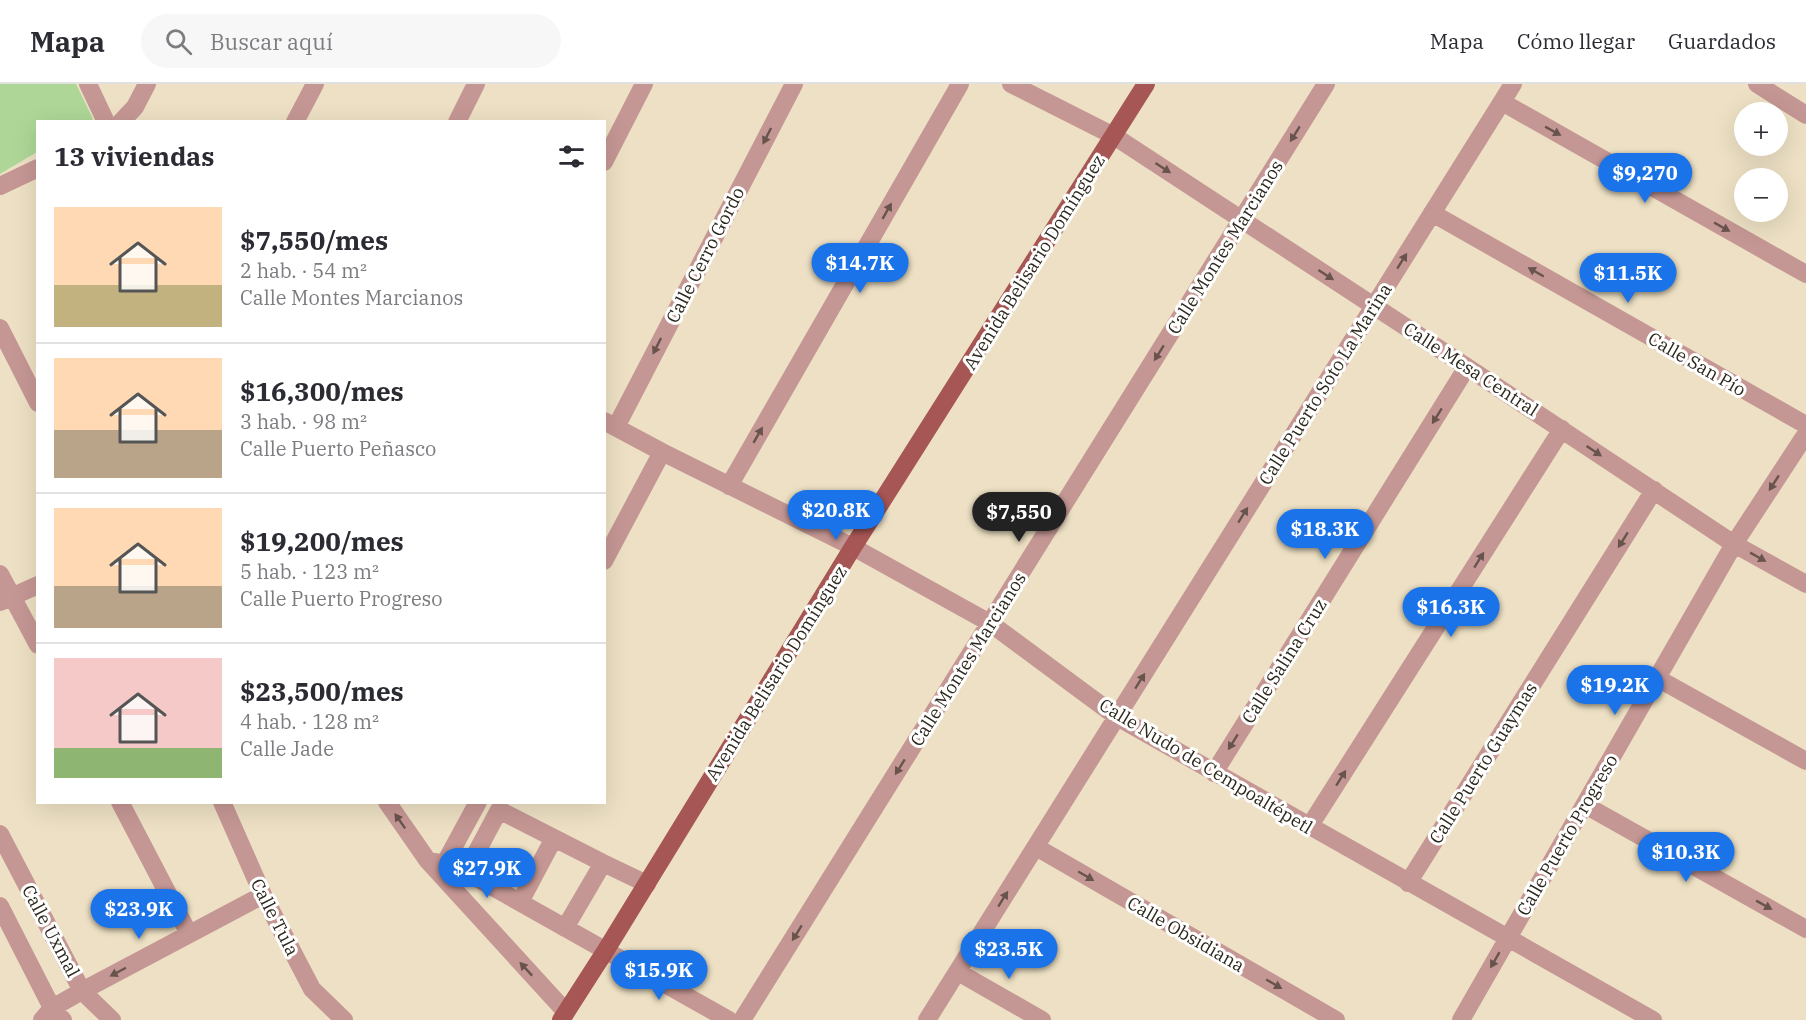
<!DOCTYPE html>
<html lang="es">
<meta charset="utf-8">
<style>
:root{--surface:#fff;--page:#f7f7f7;--text:#2b2b33;--muted:#7c7c81;--line:#e1e1e2;--accent:#1a73e8}
body{margin:0;font-family:"IBM Plex Serif",serif;background:var(--page);color:var(--text);height:100vh;display:flex;flex-direction:column;font-size:22px;white-space:nowrap}
*{box-sizing:border-box;margin:0}
p{font-size:20px;color:var(--muted)}
.icon{flex:none;width:33px;height:33px;fill:none;stroke:currentColor;stroke-width:2;stroke-linecap:round;stroke-linejoin:round}
.map{position:relative;flex:1;overflow:hidden}
.details{position:absolute;left:36px;top:36px;width:570px;height:684px;display:flex;flex-direction:column;background:var(--surface);border-radius:0px;box-shadow:0 6px 24px #0002}
.details>*{flex:none}
.buttons{position:absolute;left:1734px;top:18px;display:grid;gap:12px}
.buttons a{display:grid;place-items:center;width:54px;height:54px;border-radius:50%;background:var(--surface);box-shadow:0 6px 24px #0002;font-size:30px}
.price{position:absolute;translate:-50% -51px;padding:0 14px;border-radius:21px;background:var(--accent);color:#fff;font-size:20px;line-height:39px;filter:drop-shadow(0 2px 3px #0008)}
.price::after{content:'';position:absolute;left:50%;top:36px;width:18px;height:14px;margin-left:-9px;background:inherit;clip-path:polygon(0 0,100% 0,50% 100%)}
.price.on{background:#222;color:#fff}
ul{padding:0;list-style:none}
li{display:flex;align-items:center;gap:18px;height:150px;padding:0 18px}
li+li{border-top:2px solid var(--line)}
li span{display:grid;place-items:center;flex:none;width:168px;height:120px;border-radius:0px;color:#555}
li>.icon{margin-inline-start:auto}
span .icon{width:72px;height:72px;fill:#fffc;stroke-width:1}
li b{font-size:26px}
h2{display:flex;justify-content:space-between;align-items:center;height:72px;padding:0 18px;font-size:26px}
header{display:flex;align-items:center;gap:36px;box-sizing:border-box;height:84px;padding:0 30px;background:var(--surface);border-bottom:2px solid var(--line)}
header strong{font-size:28px}
nav{display:flex;gap:33px;margin-inline-start:auto;font-size:21px}
.search{width:420px;height:54px;background:var(--page);display:flex;align-items:center;gap:15px;box-sizing:border-box;padding:0 21px;border-radius:33px;color:var(--muted);font-size:22px}
.map>svg:first-child{display:block}
</style>
<header>
<strong>Mapa</strong>
<div class="search"><svg class="icon" aria-label="search" viewBox="0 0 24 24"><circle cx="10" cy="10" r="6"/><path d="M15 15l6 6"/></svg>Buscar aquí</div>
<nav><a>Mapa</a><a>Cómo llegar</a><a>Guardados</a></nav>
</header>
<div class="map">
<svg width="1806" height="936" viewBox="0 0 1806 936">
<rect width="100%" height="100%" fill="#ede0c4"/>
<path fill="#aed797" d="M0,0H76L93,35L89,38H38L37,68L0,90Z"/>
<g fill="none" stroke-linecap="round" stroke-linejoin="round">
<path stroke="#c59794" stroke-width="18" d="M88,0L106,38
M1011,0L1114,52L1467,283L1734,460L1806,500
M1757,0L1806,31
M1502,18L1806,190
M121,38L135,23L147,0
M295,38L315,0
M457,38L476,0
M604,78L644,0
M0,102L38,84
M1432,129L1806,341
M0,244L38,319
M604,337L662,368L853,463L990,539L1117,633L1653,936
M616,343L794,0
M729,402L960,0
M604,477L662,368
M0,490L38,561
M0,518L38,501
M1657,594L1806,677
M1214,689L1467,283
M120,718L189,850
M222,718L263,811L312,905L344,936
M387,718L428,777L566,928
M1585,721L1806,845
M1309,743L1562,345
M0,750L82,907L112,936
M1036,763L1336,936
M428,777L446,780L466,788L729,936
M603,779L647,800
M440,788L478,718
M466,788L499,726L603,779L565,844
M1408,799L1654,406
M520,818L554,754
M0,822L52,924L63,936
M958,888L1042,936
M42,936L52,924L82,907L263,811
M742,936L1326,0
M927,936L1513,0
M1461,936L1734,460L1806,350"/>
<path stroke="#a65654" stroke-width="18" d="M561,936L606,866L853,463L1146,0"/>
</g>
<defs><path id="oneway-solid" d="M-6-.8H1V-3.2L6.5 0L1 3.2V.8H-6Z" transform="scale(1.5)"/></defs>
<g fill="#69544d">
<use href="#oneway-solid" transform="translate(1553 47) rotate(29)"/>
<use href="#oneway-solid" transform="translate(1295 50) rotate(122)"/>
<use href="#oneway-solid" transform="translate(767 52) rotate(117)"/>
<use href="#oneway-solid" transform="translate(1163 84) rotate(33)"/>
<use href="#oneway-solid" transform="translate(887 127) rotate(-60)"/>
<use href="#oneway-solid" transform="translate(1722 143) rotate(29)"/>
<use href="#oneway-solid" transform="translate(1402 177) rotate(-58)"/>
<use href="#oneway-solid" transform="translate(1536 188) rotate(-150)"/>
<use href="#oneway-solid" transform="translate(1326 191) rotate(33)"/>
<use href="#oneway-solid" transform="translate(657 262) rotate(117)"/>
<use href="#oneway-solid" transform="translate(1159 269) rotate(122)"/>
<use href="#oneway-solid" transform="translate(1437 332) rotate(122)"/>
<use href="#oneway-solid" transform="translate(758 351) rotate(-60)"/>
<use href="#oneway-solid" transform="translate(1594 367) rotate(34)"/>
<use href="#oneway-solid" transform="translate(1774 399) rotate(123)"/>
<use href="#oneway-solid" transform="translate(1243 431) rotate(-58)"/>
<use href="#oneway-solid" transform="translate(1623 456) rotate(122)"/>
<use href="#oneway-solid" transform="translate(1758 473) rotate(29)"/>
<use href="#oneway-solid" transform="translate(1479 476) rotate(-58)"/>
<use href="#oneway-solid" transform="translate(1140 597) rotate(-58)"/>
<use href="#oneway-solid" transform="translate(1233 658) rotate(122)"/>
<use href="#oneway-solid" transform="translate(900 683) rotate(122)"/>
<use href="#oneway-solid" transform="translate(1341 694) rotate(-58)"/>
<use href="#oneway-solid" transform="translate(400 737) rotate(-125)"/>
<use href="#oneway-solid" transform="translate(1086 792) rotate(30)"/>
<use href="#oneway-solid" transform="translate(1003 815) rotate(-58)"/>
<use href="#oneway-solid" transform="translate(1764 821) rotate(29)"/>
<use href="#oneway-solid" transform="translate(797 849) rotate(122)"/>
<use href="#oneway-solid" transform="translate(1495 876) rotate(120)"/>
<use href="#oneway-solid" transform="translate(526 885) rotate(-133)"/>
<use href="#oneway-solid" transform="translate(118 888) rotate(152)"/>
<use href="#oneway-solid" transform="translate(1274 900) rotate(30)"/>
</g>
<g text-anchor="middle" dominant-baseline="central" stroke-width="6" stroke-linejoin="round" paint-order="stroke">
<g font-size="18" fill="#2c281d" stroke="#fff">
<text transform="translate(1225 163) rotate(-58)">Calle Montes Marcianos</text>
<text transform="translate(705 171) rotate(-63)">Calle Cerro Gordo</text>
<text transform="translate(1034 178) rotate(-58)">Avenida Belisario Domínguez</text>
<text transform="translate(1697 280) rotate(30)">Calle San Pío</text>
<text transform="translate(1471 285) rotate(33)">Calle Mesa Central</text>
<text transform="translate(1325 300) rotate(-58)">Calle Puerto Soto La Marina</text>
<text transform="translate(968 575) rotate(-58)">Calle Montes Marcianos</text>
<text transform="translate(1284 577) rotate(-58)">Calle Salina Cruz</text>
<text transform="translate(776 589) rotate(-58)">Avenida Belisario Domínguez</text>
<text transform="translate(1483 679) rotate(-58)">Calle Puerto Guaymas</text>
<text transform="translate(1206 682) rotate(31)">Calle Nudo de Cempoaltépetl</text>
<text transform="translate(1567 751) rotate(-60)">Calle Puerto Progreso</text>
<text transform="translate(275 833) rotate(63)">Calle Tula</text>
<text transform="translate(51 847) rotate(62)">Calle Uxmal</text>
<text transform="translate(1186 850) rotate(30)">Calle Obsidiana</text>
</g>
</g>
</svg>
<div class="buttons">
<a>+</a>
<a>−</a>
</div>
<b class="price" style="left:1645px;top:120px">$9,270</b>
<b class="price" style="left:860px;top:210px">$14.7K</b>
<b class="price" style="left:1628px;top:220px">$11.5K</b>
<b class="price" style="left:836px;top:457px">$20.8K</b>
<b class="price on" style="left:1019px;top:459px">$7,550</b>
<b class="price" style="left:1325px;top:476px">$18.3K</b>
<b class="price" style="left:1451px;top:554px">$16.3K</b>
<b class="price" style="left:1615px;top:632px">$19.2K</b>
<b class="price" style="left:1686px;top:799px">$10.3K</b>
<b class="price" style="left:487px;top:815px">$27.9K</b>
<b class="price" style="left:139px;top:856px">$23.9K</b>
<b class="price" style="left:1009px;top:896px">$23.5K</b>
<b class="price" style="left:659px;top:917px">$15.9K</b>
<section class="details">
<h2>13 viviendas<svg class="icon" aria-label="filters" viewBox="0 0 24 24"><path d="M4 7h16M4 17h16"/><circle cx="9" cy="7" r="2"/><circle cx="15" cy="17" r="2"/></svg></h2>
<ul>
<li><span style="background:linear-gradient(#ffd9b3 65%,#c2b280 0)"><svg class="icon" aria-label="home" viewBox="0 0 24 24"><path d="M3 11l9-7 9 7M6 9v11h12V9"/></svg></span><div><b>$7,550/mes</b><p>2 hab. · 54 m²</p><p>Calle Montes Marcianos</p></div></li>
<li><span style="background:linear-gradient(#ffd9b3 60%,#b9a48a 0)"><svg class="icon" aria-label="home" viewBox="0 0 24 24"><path d="M3 11l9-7 9 7M6 9v11h12V9"/></svg></span><div><b>$16,300/mes</b><p>3 hab. · 98 m²</p><p>Calle Puerto Peñasco</p></div></li>
<li><span style="background:linear-gradient(#ffd9b3 65%,#b9a48a 0)"><svg class="icon" aria-label="home" viewBox="0 0 24 24"><path d="M3 11l9-7 9 7M6 9v11h12V9"/></svg></span><div><b>$19,200/mes</b><p>5 hab. · 123 m²</p><p>Calle Puerto Progreso</p></div></li>
<li><span style="background:linear-gradient(#f6c9c9 75%,#8fb573 0)"><svg class="icon" aria-label="home" viewBox="0 0 24 24"><path d="M3 11l9-7 9 7M6 9v11h12V9"/></svg></span><div><b>$23,500/mes</b><p>4 hab. · 128 m²</p><p>Calle Jade</p></div></li>
</ul>
</section>
</div>
